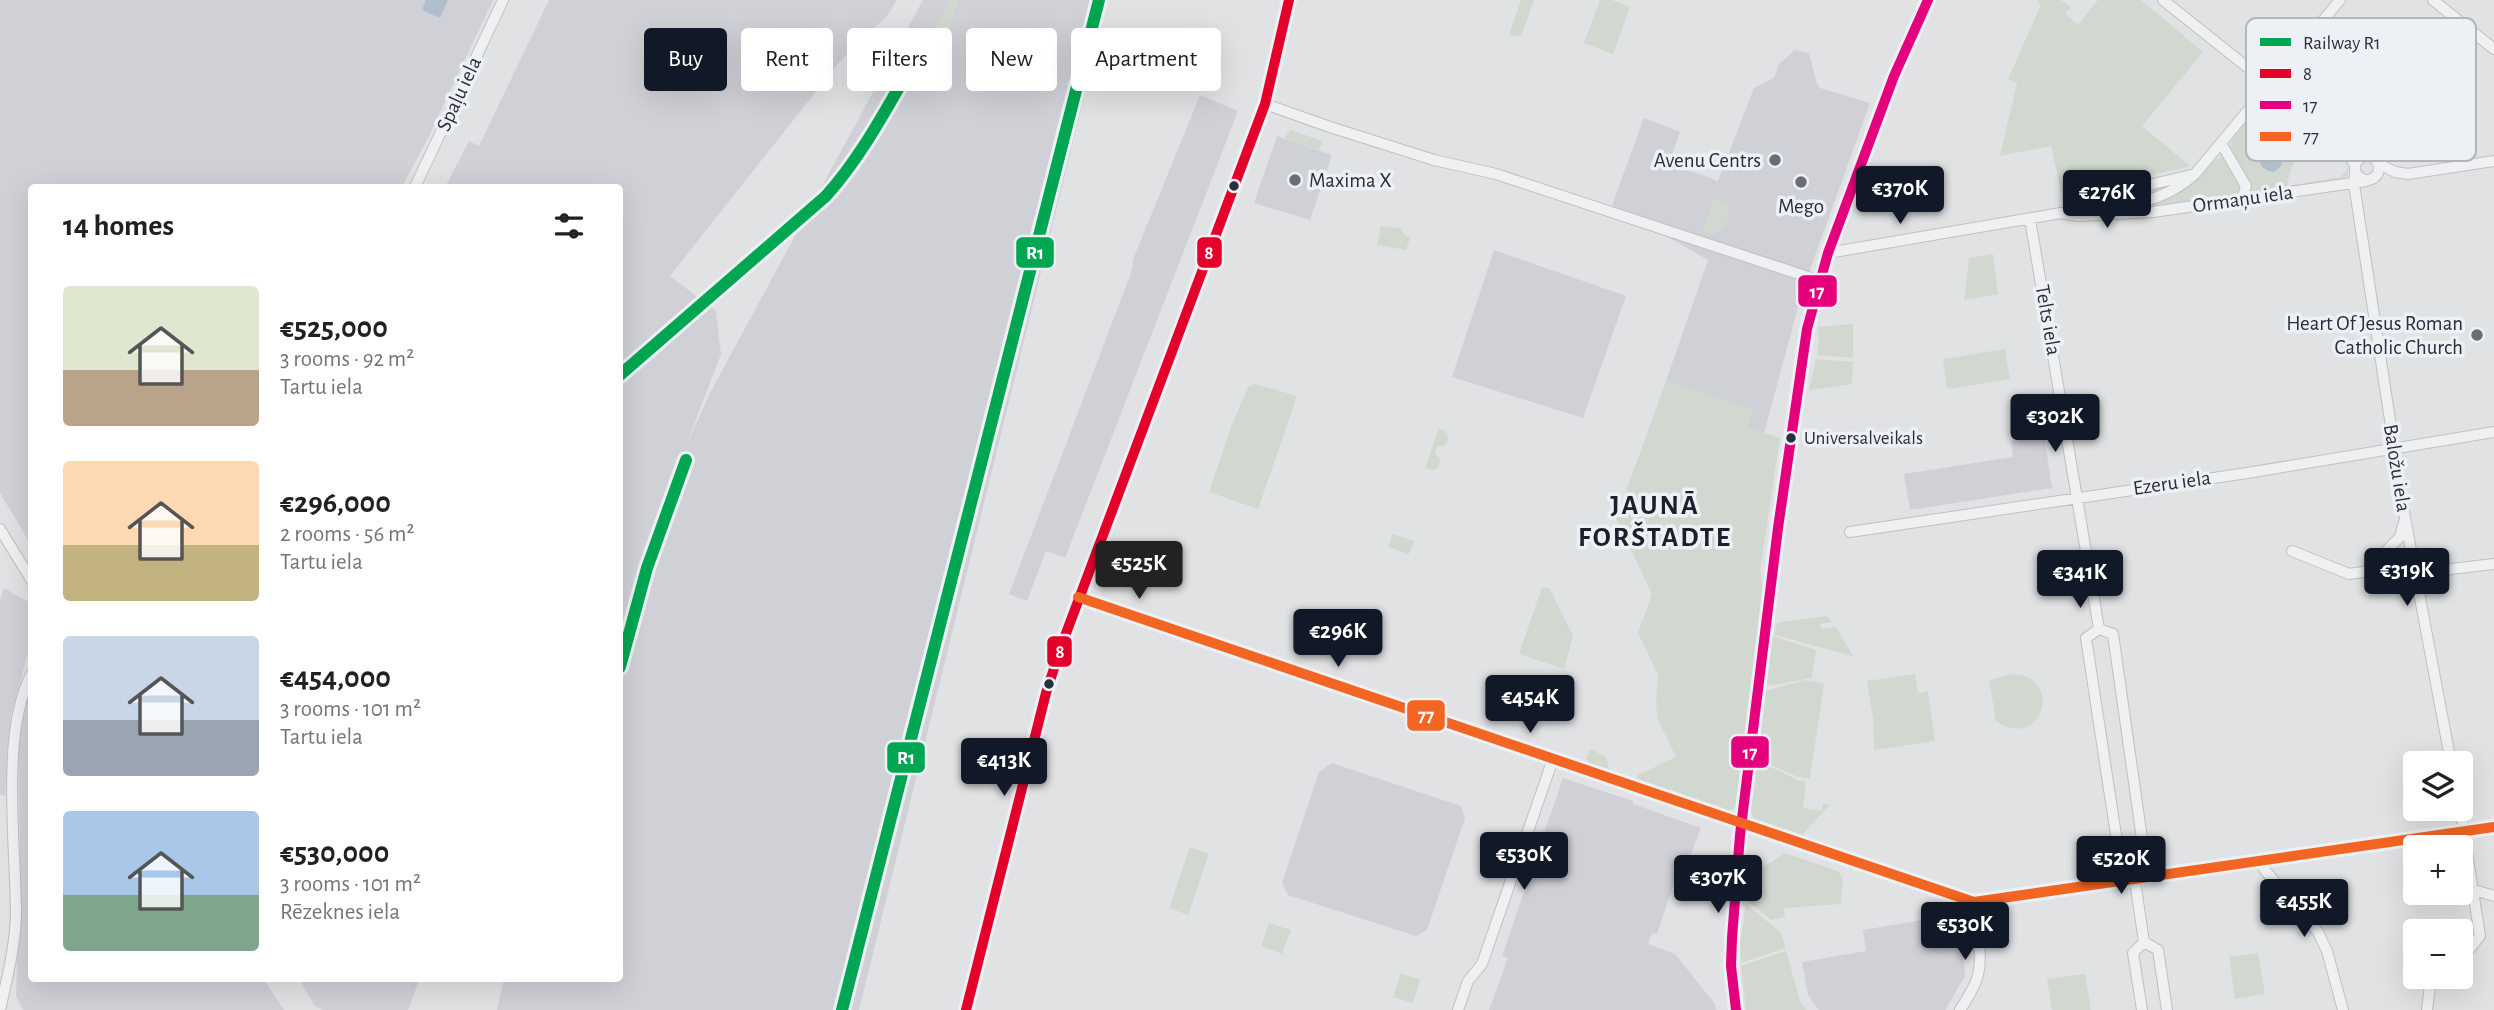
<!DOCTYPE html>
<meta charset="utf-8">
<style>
:root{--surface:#fff;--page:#f2f2f2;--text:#202124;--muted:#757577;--accent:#111827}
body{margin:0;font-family:"Alegreya Sans",sans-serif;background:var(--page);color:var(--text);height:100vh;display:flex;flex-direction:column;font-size:26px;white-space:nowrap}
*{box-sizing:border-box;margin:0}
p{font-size:23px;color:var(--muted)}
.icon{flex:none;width:38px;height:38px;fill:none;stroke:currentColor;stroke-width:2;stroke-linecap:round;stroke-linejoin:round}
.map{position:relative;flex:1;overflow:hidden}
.side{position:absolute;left:28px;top:184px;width:595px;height:798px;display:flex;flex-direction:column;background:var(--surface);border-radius:7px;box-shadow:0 7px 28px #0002}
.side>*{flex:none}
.hud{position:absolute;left:644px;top:28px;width:665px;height:63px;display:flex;gap:14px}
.buttons{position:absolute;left:2403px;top:751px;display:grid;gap:14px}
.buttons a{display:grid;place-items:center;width:70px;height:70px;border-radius:7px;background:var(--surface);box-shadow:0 7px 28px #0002;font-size:35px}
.price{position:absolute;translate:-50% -60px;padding:0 16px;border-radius:7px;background:var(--accent);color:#fff;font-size:23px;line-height:46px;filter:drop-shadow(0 2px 4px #0008)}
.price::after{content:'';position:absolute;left:50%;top:42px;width:21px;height:16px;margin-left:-10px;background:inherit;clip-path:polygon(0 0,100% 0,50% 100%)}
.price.selected{background:#222;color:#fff}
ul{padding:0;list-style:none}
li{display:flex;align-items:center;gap:21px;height:175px;padding:0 35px}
li span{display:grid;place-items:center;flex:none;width:196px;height:140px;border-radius:7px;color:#555}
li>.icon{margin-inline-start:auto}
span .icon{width:84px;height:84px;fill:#fffc;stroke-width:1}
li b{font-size:30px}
h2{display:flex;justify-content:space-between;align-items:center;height:84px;padding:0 35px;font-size:30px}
.chip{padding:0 24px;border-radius:7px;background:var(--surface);box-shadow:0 7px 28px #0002;font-size:24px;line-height:63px}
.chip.selected{background:var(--accent);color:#fff}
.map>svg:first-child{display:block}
</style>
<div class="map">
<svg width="2494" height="1010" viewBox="0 0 2494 1010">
<rect width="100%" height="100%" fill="#e0e2e4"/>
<path fill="#cfd1d7" d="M0,0H493L430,134L402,187H32L31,545L0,493Z
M549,0H897L888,15L840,61L670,276L716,311L721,354L686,446L711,391L923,0H1108L859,1010H497L504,978H620V187H445L469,141L479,146Z
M1795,50L1809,53L1817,84L1820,88L1870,103L1803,289L1764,433L1747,427L1752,410L1666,381L1708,260L1612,205L1644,118L1680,132L1669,163L1718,181L1754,88L1774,78L1779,64Z
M1200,95L1238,111L1065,558L1046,551L1027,601L1009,594L1131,273L1134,257Z
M1277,136L1332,155L1310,220L1254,203Z
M1494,250L1626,296L1583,418L1452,377Z
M2044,436L2052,488L1910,510L1904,474L2013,457L2011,441Z
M4,588L32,604L29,649L11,715L5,796L0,795V600Z
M31,683L32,978H263L284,1010H23L16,996L20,862L18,730Z
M1332,763L1461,806L1465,818L1427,930L1416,936L1288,895L1282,883L1319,772Z
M1563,778L1633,801V804L1701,828L1687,864L1681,863L1657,934L1652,933L1648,944L1675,954L1715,1004L1716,1010H1489L1508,958L1502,956Z
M1946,916L1956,918L1961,925L1965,976L1945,1010H1819L1808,995L1802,962L1866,951L1863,930Z
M299,978H420L408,1010H323L314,1005Z"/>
<path fill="#d1d8d0" d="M949,0H959L946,35L943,34L935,53L926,48Z
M1521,0H1534L1521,36L1509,35Z
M1600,0H1612L1630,7L1613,54L1584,43Z
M2039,0H2061L2071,7L2065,14L2078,25L2098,0H2141L2203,52L2142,126L2190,166L2139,178L2063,200L2051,146L2000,156L2017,83L2008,79L2041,5L2038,2Z
M2266,100L2332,151L2331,154L2310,139L2291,168L2287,186L2341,177L2349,167L2347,176L2331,181V183L2249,196C2244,184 2228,154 2231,142C2234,129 2257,109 2266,100Z
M1291,130L1322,141L1319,150L1284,138Z
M2222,157L2226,159L2242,182L2239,195L2151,206V209L2119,211C2141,207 2164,202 2183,189C2194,182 2211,159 2222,157Z
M2177,183L2159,194L2105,206L2106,200Z
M1714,198L1727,204C1731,219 1726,230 1710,234L1703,231Z
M1381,226L1400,228L1404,235L1410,238L1406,250L1377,245Z
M1993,254L1998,294L1964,300L1969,258Z
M1853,324V358L1817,355L1819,340L1818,327Z
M2005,349L2010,379L1947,389L1943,359Z
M1816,359L1853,362L1852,384L1809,390Z
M1666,381L1752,410L1747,427L1780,438L1760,571L1764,595L1736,807L1728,812L1640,782L1637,779L1638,775L1676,757L1658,720L1656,705L1658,675L1638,633L1652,594L1616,519Z
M1255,384L1297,396L1258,509L1209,492L1232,424L1249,386Z
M1439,428C1448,432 1450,436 1446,445L1437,447L1435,453L1441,460L1437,469L1434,470L1425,468Z
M1393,534L1414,541L1409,554L1388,547Z
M1542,587L1550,589L1573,636L1564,669L1519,654Z
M1827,616L1832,622L1820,624L1821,629L1836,627L1853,656L1775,635L1776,624L1780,622Z
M1772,636L1816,650L1812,678L1766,686Z
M1915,674L1918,693L1928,691L1935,741L1874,750L1873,718L1867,681Z
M2011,674C2066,675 2042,753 1996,721L1989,680Z
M1805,680L1824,683L1810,779L1798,777L1756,758L1765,691Z
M1590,749L1606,757L1609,769L1618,773L1589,764L1586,759Z
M1756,760L1800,781L1806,782L1803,808L1822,811L1823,803L1829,805L1802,835L1799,836L1755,821C1745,810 1754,775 1756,760Z
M1190,847L1209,854L1188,915L1169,908Z
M1785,853L1838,871L1843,879L1841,904L1784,908L1785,917L1771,920L1747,900V885L1755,884L1756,872Z
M1746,904L1780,932L1786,948L1741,963L1740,944Z
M1269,923L1291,930L1282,954L1261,946Z
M1786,951L1800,1001L1806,1010H1746L1741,966Z
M2258,953L2265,994L2235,999L2229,957Z
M1401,973L1420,980L1413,1003L1393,997Z
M2085,974L2091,1010H2052L2047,979Z"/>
<path fill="#b1becd" d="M426,0H448L440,18L422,10Z
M2264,130H2271L2286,138L2289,145L2280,167L2274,172C2255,171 2251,142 2264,130Z"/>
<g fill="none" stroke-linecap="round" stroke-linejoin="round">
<defs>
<path id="minor" d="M2163,0L2335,137L2342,138L2366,156
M2433,0L2494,49
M1265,104L1330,127L1434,160L1496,174L1820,281
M2335,137C2339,148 2350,153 2355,166
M2221,143L2246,186L2242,200
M2355 168a12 12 0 1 1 24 0a12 12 0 1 1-24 0Z
M2379,164L2395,172L2408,174L2494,161
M2355,171L2354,184L2405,518L2451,763
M415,187L503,0
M2106,210C2142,202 2167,199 2195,174L2340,0
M2065,212L2119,192L2191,175
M2030,219L2099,629
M1828,253L2061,213L2078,216L2153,212L2366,181
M0,529L32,581
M1850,532L2247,473L2494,432
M2292,551L2349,574L2384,569L2416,573L2494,564
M2365,572L2400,537L2404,522
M1078,597L1974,902L2494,827
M2099,629L2086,638L2118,848L2133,867L2144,942
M2099,629L2113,634L2143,846L2133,867
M2460,808L2480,936L2468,951L2460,954
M2264,869L2318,932L2327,951L2343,1010
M2474,890L2494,896
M2144,942L2158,950L2167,1010
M0,1010C7,979 15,947 16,915C16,847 0,731 32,673
M966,1010L1046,693L1062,644L1265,104L1289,0
M1458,1010L1468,981L1482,964L1553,759
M1736,1010L1731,966L1732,938L1740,835L1778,528L1807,329L1828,253L1894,76L1928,0
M1960,1010C1967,999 1975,987 1978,975C1984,951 1973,927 1974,902
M2142,1010L2133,953L2144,942
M2427,1010L2431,976"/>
</defs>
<use href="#minor" stroke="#bec0c2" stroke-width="12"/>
<use href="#minor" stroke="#eff0f1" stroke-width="10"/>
<defs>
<path id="bus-1" d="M966,1010L1046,693L1062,644L1265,104L1289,0"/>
<path id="bus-2" d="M1736,1010L1731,966L1732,938L1740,835L1778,528L1807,329L1828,253L1894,76L1928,0"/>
<path id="bus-3" d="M1078,597L1974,902L2494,827"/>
</defs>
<use href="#bus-1" stroke="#edf0f4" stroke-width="16"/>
<use href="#bus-2" stroke="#edf0f4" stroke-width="16"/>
<use href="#bus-3" stroke="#edf0f4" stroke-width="16"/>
<use href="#bus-1" stroke="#e4002b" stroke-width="10"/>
<use href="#bus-2" stroke="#e5007d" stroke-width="10"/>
<use href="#bus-3" stroke="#f26522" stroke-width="10"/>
<defs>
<path id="rail-1" d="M620,375L826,196C863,155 888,105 916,58
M620,667L647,568L686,460
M842,1010L1099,0"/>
</defs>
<use href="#rail-1" stroke="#edf0f4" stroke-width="18"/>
<use href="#rail-1" stroke="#00a651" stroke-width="12"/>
</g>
<g fill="#696e76" stroke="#edf0f4" stroke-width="2.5">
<circle cx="1775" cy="160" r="7"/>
<circle cx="1295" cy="180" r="7"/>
<circle cx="1801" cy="182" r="7"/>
<circle cx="2477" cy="335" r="7"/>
</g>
<g fill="#292f3b" stroke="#edf0f4" stroke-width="2.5">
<circle cx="1234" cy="186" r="6"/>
<circle cx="1791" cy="438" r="6"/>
<circle cx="1049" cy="684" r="6"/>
</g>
<g text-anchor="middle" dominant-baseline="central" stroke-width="7" stroke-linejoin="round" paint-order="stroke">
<g font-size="19" fill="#292f3b" stroke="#edf0f4" text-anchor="start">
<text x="1804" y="438">Universalveikals</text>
</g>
<g font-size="21" fill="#292f3b" stroke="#edf0f4">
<text transform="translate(459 94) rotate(-65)">Spaļu iela</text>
<text transform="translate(2243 199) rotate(-8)">Ormaņu iela</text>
<text transform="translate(2048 320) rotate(80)">Telts iela</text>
<text transform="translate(2397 468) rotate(81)">Baložu iela</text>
<text transform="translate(2172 483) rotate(-8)">Ezeru iela</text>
</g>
<g font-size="21" fill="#292f3b" stroke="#edf0f4" text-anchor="end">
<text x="1761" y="160">Avenu Centrs</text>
<text x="1309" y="180" text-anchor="start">Maxima X</text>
<text x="1801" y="206" text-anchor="middle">Mego</text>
<text x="2463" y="323">Heart Of Jesus Roman<tspan x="2463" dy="24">Catholic Church</tspan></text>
</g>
<g font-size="28" font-weight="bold" letter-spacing="2" fill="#1b212c" stroke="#edf0f4">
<text x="1655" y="506">JAUNĀ<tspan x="1655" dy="32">FORŠTADTE</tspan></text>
</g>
</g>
<rect x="2246" y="18" width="230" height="143" rx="10" fill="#edf0f4" stroke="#b2b6bc" stroke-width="2"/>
<rect x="2260" y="38" width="31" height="8" fill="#00a651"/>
<rect x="2260" y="69" width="31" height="9" fill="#e4002b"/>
<rect x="2260" y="101" width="31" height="8" fill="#e5007d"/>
<rect x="2260" y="132" width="31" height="9" fill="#f26522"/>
<g font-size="19" fill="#292f3b">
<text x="2303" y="49">Railway R1</text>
<text x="2303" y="80">8</text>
<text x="2303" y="112">17</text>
<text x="2303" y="143">77</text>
</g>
<g stroke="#edf0f4" stroke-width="2.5">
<rect x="1015" y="236" width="40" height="33" rx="7" fill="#00a651"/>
<rect x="1196" y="236" width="27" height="33" rx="7" fill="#e4002b"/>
<rect x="1797" y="274" width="41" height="34" rx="7" fill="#e5007d"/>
<rect x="1046" y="635" width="27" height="33" rx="7" fill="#e4002b"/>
<rect x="1406" y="699" width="40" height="33" rx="7" fill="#f26522"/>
<rect x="1730" y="735" width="40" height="34" rx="7" fill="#e5007d"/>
<rect x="886" y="741" width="40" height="33" rx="7" fill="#00a651"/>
</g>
<g font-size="19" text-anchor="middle" font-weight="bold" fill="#fff">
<text x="1035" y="259">R1</text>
<text x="1209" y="259">8</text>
<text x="1817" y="298">17</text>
<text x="1060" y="658">8</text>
<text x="1426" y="722">77</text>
<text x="1750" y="759">17</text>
<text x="906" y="764">R1</text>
</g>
</svg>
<div class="buttons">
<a><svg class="icon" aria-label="layers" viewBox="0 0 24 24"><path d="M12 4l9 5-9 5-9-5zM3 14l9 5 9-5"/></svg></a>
<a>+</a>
<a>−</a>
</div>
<b class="price" style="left:1900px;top:226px">€370K</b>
<b class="price" style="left:2107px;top:230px">€276K</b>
<b class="price" style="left:2055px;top:454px">€302K</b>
<b class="price selected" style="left:1139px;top:601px">€525K</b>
<b class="price" style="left:2407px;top:608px">€319K</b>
<b class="price" style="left:2080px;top:610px">€341K</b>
<b class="price" style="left:1338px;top:669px">€296K</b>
<b class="price" style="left:1530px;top:735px">€454K</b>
<b class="price" style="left:1004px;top:798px">€413K</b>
<b class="price" style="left:1524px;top:892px">€530K</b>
<b class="price" style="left:2121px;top:896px">€520K</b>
<b class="price" style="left:1718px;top:915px">€307K</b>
<b class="price" style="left:2304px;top:939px">€455K</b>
<b class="price" style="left:1965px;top:962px">€530K</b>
<div class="hud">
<a class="chip selected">Buy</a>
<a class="chip">Rent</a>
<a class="chip">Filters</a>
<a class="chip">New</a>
<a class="chip">Apartment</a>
</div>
<section class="side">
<h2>14 homes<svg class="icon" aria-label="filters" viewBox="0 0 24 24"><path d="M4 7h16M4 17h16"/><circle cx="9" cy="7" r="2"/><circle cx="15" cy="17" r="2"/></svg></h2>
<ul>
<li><span style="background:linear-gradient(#dfe7d0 60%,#b9a48a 0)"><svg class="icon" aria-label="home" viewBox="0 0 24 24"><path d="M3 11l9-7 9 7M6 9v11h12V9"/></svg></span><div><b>€525,000</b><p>3 rooms · 92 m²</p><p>Tartu iela</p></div></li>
<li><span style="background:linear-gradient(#ffd9b3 60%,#c2b280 0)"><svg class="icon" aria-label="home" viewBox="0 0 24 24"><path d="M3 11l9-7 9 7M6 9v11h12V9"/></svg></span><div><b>€296,000</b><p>2 rooms · 56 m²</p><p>Tartu iela</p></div></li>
<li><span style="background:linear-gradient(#c9d6e8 60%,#9aa5b1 0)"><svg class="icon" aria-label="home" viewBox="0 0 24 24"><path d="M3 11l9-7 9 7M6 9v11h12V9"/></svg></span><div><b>€454,000</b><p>3 rooms · 101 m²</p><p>Tartu iela</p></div></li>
<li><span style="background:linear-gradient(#a9c7e8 60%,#7fa58c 0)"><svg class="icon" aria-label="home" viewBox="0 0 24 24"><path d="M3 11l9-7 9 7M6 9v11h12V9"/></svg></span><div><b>€530,000</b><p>3 rooms · 101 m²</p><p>Rēzeknes iela</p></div></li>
</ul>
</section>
</div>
